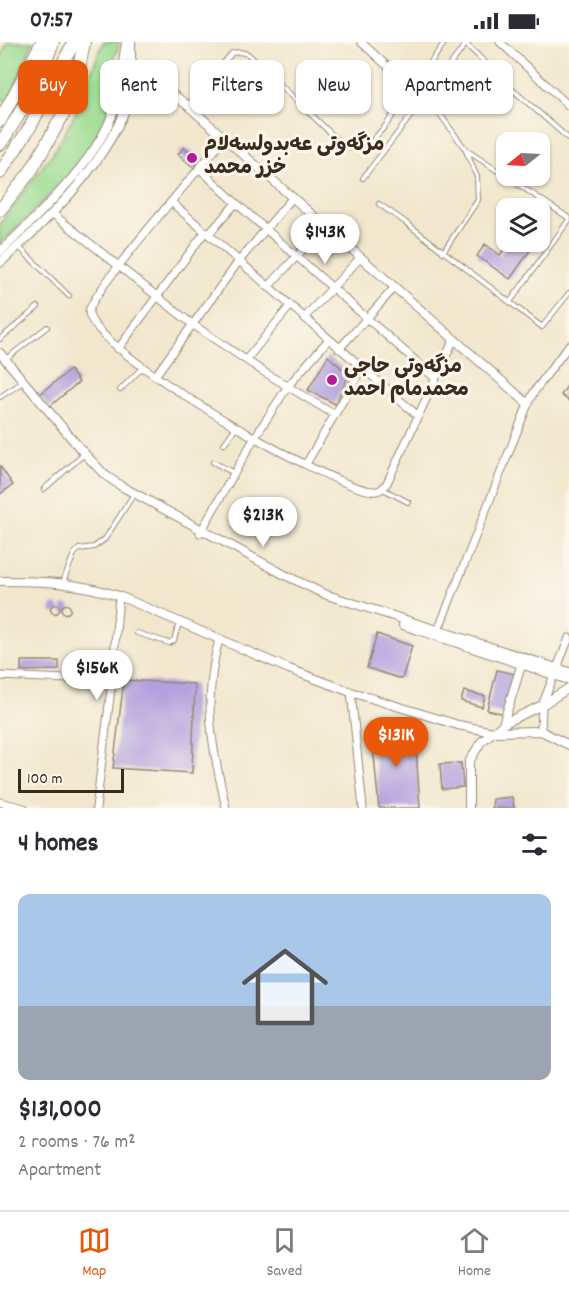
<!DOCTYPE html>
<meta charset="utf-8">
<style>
:root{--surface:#fff;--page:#f7f7f7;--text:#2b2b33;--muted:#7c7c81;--line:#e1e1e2;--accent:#ea580c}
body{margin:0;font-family:Dekko,"Playpen Sans Arabic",sans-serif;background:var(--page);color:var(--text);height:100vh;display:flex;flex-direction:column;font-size:22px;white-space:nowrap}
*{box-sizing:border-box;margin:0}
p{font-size:20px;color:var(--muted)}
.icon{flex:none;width:33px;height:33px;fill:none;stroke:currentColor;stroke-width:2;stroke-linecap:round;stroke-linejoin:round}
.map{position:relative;height:766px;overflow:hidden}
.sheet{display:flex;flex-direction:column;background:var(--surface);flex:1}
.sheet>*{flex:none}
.banner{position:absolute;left:18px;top:18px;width:534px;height:54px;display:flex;gap:12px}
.needle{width:39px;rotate:252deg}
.fabs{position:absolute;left:496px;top:90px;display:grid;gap:12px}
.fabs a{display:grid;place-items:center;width:54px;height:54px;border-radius:12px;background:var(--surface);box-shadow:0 2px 4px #0004;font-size:30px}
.scale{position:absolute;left:18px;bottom:15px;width:106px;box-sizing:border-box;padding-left:6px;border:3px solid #3b2a1e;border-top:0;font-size:16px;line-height:21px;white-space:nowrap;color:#3b2a1e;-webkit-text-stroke:4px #fbf7ec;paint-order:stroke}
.price{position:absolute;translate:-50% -51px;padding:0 14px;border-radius:21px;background:#fff;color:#222;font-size:20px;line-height:39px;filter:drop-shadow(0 2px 3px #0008)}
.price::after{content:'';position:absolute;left:50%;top:36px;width:18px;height:14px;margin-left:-9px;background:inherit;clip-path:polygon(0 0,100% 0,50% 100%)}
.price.selected{background:var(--accent);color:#fff}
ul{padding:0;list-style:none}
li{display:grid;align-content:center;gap:12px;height:318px;padding:0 18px}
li+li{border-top:2px solid var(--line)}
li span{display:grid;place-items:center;height:186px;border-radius:12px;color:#555}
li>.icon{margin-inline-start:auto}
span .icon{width:108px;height:108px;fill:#fffc;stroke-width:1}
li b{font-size:26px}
h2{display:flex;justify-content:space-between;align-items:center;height:72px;padding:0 18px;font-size:26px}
.chip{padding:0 21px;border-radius:12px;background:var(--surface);box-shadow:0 2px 4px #0004;font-size:21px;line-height:54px}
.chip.selected{background:var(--accent);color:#fff}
.status{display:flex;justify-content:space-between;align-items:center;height:42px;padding:0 30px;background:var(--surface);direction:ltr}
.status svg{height:16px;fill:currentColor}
.tabs{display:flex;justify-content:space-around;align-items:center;height:84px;border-top:2px solid var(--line);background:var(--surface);font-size:16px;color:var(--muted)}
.tabs a{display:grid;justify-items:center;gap:3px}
.tabs .selected{color:var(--accent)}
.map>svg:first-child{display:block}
</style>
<div class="status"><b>07:57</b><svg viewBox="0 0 49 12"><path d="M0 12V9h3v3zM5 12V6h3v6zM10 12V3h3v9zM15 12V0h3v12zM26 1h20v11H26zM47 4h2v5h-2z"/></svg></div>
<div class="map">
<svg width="569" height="766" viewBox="0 0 569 766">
<rect width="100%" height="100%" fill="#fbf7ec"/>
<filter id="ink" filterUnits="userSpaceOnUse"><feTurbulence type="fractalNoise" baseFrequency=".0167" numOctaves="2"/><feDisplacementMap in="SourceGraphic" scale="12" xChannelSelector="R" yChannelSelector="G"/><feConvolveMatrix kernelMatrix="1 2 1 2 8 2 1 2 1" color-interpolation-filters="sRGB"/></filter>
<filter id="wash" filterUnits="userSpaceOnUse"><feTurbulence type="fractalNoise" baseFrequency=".008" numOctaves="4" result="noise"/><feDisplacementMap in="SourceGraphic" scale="24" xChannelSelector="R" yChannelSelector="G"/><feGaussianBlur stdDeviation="1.35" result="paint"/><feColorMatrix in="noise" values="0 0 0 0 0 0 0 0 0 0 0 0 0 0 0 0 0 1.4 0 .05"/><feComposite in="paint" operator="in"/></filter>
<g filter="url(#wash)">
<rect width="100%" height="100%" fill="#f2e7cd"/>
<path fill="#9bdb91" stroke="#6b8258" stroke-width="1.5" d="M7,0H33L9,60L0,56V19Z
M103,0H119C118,14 109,21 107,34C104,45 113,56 110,66C99,110 33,171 0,202V182L55,108L75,72Z"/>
<g id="blocks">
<path fill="#b2a1dd" d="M184,106L200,114L194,126L178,112Z
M510,200H536L510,237L477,214L485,202L500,213Z
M328,314L349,333L335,362L308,348Z
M70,328L79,340L49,365L39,353Z
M569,341V359L561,353Z
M0,424L13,443L0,452Z
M50.5 567a4.5 4.5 0 1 1 9 0a4.5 4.5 0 1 1-9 0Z
M61.5 567a4.5 4.5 0 1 1 9 0a4.5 4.5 0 1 1-9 0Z
M377,592L412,604L402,637L367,626Z
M21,619H59V628L21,629Z
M497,628L514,632L505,672L487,668Z
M124,638L195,642L192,731L113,726Z
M464,649L485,654L482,665L461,659Z
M371,683L415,692L420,766H379Z
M461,721L463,745L442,747L440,722Z
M512,755L514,766H492L493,757Z"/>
</g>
</g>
<g filter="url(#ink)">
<use href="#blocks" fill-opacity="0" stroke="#968876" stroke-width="1.5"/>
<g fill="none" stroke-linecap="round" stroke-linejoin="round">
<defs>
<path id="service" d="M415,41L426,53L466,108L569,176
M188,63L232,11L240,10L248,12L346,106H359L372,99L386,83L445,0
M363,136L466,2L513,48L569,97
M379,162L405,180L542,285L569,251
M19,205L69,254
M443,210L478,158L477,135L466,109
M510,260L569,178
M0,297L38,265
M6,317L47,285
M120,348L143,325
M0,355L20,342
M224,402L236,385
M213,420L234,431
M44,447L82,414
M383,447L408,460
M63,540L74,512L79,507L94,505L105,497L132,455
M137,591L169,601L174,598L179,581"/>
<path id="minor" d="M361,0L411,46
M500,0L569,64
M225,96C206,119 89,252 89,270C90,308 332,447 373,449C380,450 383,446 387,441L454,297
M199,126L236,161L435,336
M171,160L417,373
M53,172L192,282L264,330L335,373
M209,192L236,161
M268,245L325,184
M304,276L361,215
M118,307L205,190
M339,307L395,245
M246,318L290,264
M155,334L239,219L293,155
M306,422L362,326
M200,491L255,395L288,344L329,297
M437,591L528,362L534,350L569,303
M219,597C202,663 212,702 226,766
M0,634L112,639
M351,650L363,766
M541,689L542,663L569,596
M0,760L24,766
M96,766L112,639L119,554"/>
<path id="tertiary" d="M131,0V16L134,26
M130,24C141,30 140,42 134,52L125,54L117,46L116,36L120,28Z
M122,26L126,0
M135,27L154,38L187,63L528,362
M0,210C39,172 114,105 118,48
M0,221C52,174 107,122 131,53
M0,311L83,410L105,433L121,444L285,533L324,552L569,630
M0,539C44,539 76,540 119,554L289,627L351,650L458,683L493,690L541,689L569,703
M403,583L569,638
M503,682L522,621
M469,766V720L481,700L503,682L542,663L569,646"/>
<path id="trunk" d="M0,79L42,0
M0,102C22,70 40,37 53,0
M0,131L30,85L74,0
M0,168L31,129L64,71L74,51L84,0"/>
</defs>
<use href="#service" stroke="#968876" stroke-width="6"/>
<use href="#minor" stroke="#968876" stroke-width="9"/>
<use href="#tertiary" stroke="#968876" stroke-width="10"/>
<use href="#trunk" stroke="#968876" stroke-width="14"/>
<use href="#service" stroke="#fff" stroke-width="4"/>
<use href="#minor" stroke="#fff" stroke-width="7"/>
<use href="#tertiary" stroke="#fff" stroke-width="8"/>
<use href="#trunk" stroke="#fff" stroke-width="12"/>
</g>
</g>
<g fill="#b5179e" stroke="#fbf7ec" stroke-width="2">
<circle cx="192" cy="116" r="6"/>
<circle cx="332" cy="338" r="6"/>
</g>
<g text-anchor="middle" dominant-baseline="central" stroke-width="6" stroke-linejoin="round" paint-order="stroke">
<g font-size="20" font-weight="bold" fill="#3b2a1e" stroke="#fbf7ec" text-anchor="start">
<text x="204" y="104">مزگەوتی عەبدولسەلام<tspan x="204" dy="23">خزر محمد</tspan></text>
<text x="344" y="326">مزگەوتی حاجی<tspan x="344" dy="23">محمدمام احمد</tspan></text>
</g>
</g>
</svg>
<div class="fabs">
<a><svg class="needle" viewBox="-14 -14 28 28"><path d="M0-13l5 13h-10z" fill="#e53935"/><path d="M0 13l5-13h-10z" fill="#7c7c81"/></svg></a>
<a><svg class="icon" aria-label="layers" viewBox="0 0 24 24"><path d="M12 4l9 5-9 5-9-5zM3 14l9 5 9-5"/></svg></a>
</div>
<div class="scale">100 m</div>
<b class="price" style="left:325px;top:223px">$143K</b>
<b class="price" style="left:263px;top:506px">$213K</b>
<b class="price" style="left:97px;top:659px">$156K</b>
<b class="price selected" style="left:396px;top:726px">$131K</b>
<div class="banner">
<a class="chip selected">Buy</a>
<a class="chip">Rent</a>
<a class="chip">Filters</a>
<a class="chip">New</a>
<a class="chip">Apartment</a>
</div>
</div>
<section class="sheet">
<h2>4 homes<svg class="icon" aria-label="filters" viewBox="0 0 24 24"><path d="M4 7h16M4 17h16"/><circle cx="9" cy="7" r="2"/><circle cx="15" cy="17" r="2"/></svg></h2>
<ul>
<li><span style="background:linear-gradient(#a9c7e8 60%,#9aa5b1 0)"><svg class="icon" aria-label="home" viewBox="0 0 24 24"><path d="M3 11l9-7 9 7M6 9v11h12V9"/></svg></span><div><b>$131,000</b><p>2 rooms · 76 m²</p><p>Apartment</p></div></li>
</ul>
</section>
<nav class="tabs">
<a class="selected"><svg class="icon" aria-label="map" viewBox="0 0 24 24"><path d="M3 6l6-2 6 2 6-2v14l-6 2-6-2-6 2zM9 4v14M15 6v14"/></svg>Map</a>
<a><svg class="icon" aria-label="saved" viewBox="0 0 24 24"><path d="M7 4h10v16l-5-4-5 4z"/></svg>Saved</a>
<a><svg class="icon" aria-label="home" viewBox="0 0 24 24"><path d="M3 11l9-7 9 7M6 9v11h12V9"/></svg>Home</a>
</nav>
